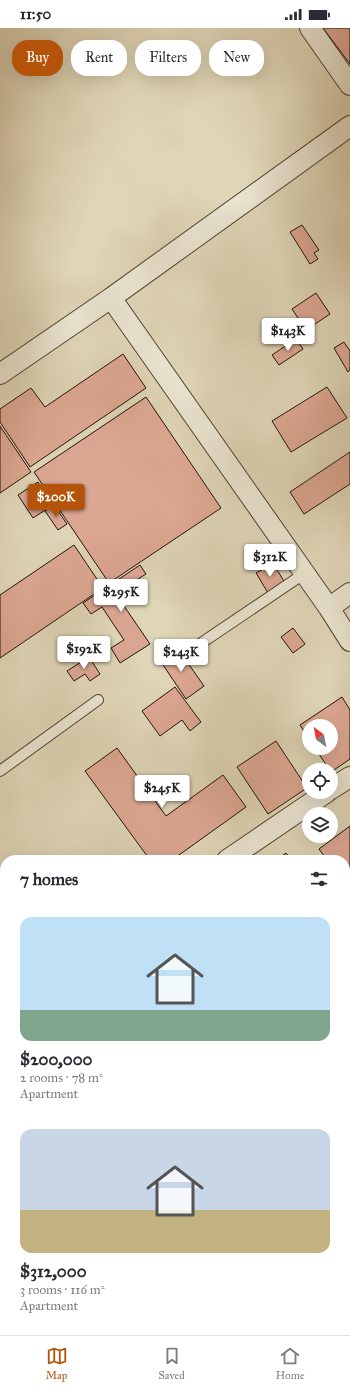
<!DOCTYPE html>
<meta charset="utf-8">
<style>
:root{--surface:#fff;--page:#f2f2f3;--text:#2b2b33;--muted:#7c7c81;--line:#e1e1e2;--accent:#b45309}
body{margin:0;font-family:"IM FELL Great Primer",serif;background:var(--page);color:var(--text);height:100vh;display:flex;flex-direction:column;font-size:15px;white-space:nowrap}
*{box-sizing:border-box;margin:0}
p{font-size:13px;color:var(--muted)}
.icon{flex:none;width:22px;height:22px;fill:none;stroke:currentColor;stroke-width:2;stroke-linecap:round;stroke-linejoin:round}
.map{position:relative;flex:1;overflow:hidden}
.panel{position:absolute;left:0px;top:827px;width:350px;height:480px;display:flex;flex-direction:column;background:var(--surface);border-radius:16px 16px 0 0;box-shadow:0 4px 16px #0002}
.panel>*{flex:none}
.banner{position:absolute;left:12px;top:12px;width:326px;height:36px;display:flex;gap:8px}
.needle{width:26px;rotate:328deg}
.controls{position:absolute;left:302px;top:691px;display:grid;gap:8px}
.controls a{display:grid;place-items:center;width:36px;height:36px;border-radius:50%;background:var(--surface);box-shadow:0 4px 16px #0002;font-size:20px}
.price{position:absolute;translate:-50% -34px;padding:0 9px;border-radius:4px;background:#fff;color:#222;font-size:13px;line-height:26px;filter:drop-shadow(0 1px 2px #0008)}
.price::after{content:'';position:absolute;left:50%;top:24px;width:12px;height:9px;margin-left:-6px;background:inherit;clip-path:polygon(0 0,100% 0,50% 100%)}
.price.active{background:var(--accent);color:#fff}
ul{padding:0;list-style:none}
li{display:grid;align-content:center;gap:8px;height:212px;padding:0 20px}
li span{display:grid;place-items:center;height:124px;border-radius:12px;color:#555}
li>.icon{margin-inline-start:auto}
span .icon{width:72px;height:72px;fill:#fffc;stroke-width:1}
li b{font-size:17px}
h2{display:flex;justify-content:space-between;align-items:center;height:48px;padding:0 20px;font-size:17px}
.tag{padding:0 14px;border-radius:16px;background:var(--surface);box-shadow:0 4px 16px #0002;font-size:14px;line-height:36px}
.tag.active{background:var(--accent);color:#fff}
.status{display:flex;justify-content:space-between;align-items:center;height:28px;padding:0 20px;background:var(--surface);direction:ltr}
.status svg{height:11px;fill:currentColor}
.tabs{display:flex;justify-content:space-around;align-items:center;height:56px;border-top:1px solid var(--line);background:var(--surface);font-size:11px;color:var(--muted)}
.tabs a{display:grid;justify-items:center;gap:2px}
.tabs .active{color:var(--accent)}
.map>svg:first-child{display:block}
</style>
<div class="status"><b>11:50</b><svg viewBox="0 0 49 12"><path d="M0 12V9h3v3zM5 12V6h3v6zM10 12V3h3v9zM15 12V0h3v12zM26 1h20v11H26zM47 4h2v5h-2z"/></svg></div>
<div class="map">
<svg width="350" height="1307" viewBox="0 0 350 1307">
<rect width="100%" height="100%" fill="#dfd5b7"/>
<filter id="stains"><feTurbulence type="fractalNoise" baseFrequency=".005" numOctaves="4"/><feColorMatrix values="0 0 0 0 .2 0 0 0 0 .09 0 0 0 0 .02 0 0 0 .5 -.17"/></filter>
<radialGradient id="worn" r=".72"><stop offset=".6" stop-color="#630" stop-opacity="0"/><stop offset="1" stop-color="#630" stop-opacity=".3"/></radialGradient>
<path fill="#dca792" stroke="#221308" d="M323,0H350V36Z
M302,197L319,222L314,225L318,231L310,236L290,204Z
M316,265L330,286L306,302L292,281Z
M296,311L303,321L279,337L272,327Z
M344,314L350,323V342L348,344L334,320Z
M123,326L146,360L30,439L0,394V381L31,360L45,379Z
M327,359L347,390L291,424L272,393Z
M146,369L221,480L109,555L34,444Z
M0,398L31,444L0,465Z
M350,424V456L304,486L290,464Z
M38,454L53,477L33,490L18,467Z
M54,477L67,496L58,502L45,483Z
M74,517L103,560L0,630V567Z
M273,535L285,555L268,565L256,545Z
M140,537L146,546L135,553L141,563L122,575L150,616L120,635L111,620L124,612L102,579L91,586L83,575Z
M293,600L305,616L293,625L281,609Z
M176,618L204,658L186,671L159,631Z
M89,629L100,646L90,653L85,646L74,653L67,643Z
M175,659L201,694L190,703L182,692L160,708L142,683Z
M342,669L350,682V731L331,744L315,720H331V698H309V711L300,697Z
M276,713L307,760L268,786L237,739Z
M117,720L166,788L223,747L246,779L172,832H150L85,743Z
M350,798V844L345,847V832H327L319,821Z
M286,825L291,832H276Z
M350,871V919L345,922V874Z
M350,961V997L348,998L345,994V964Z
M345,1057L350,1064V1083L345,1086Z
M350,1128V1161L345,1154V1131Z
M37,1302H59L51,1307H40Z"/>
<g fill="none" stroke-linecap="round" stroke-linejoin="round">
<defs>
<path id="lane" d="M191,622L305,545
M0,743L98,672"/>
<path id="street" d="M310,0L350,57
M111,270L329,580L350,613
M0,346L111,270L350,98
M329,580L350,565
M331,761L350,749
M227,832L327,764
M0,1175L5,1172"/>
<path id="highway" d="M0,990L5,998
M203,1302L206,1307"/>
</defs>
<use href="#lane" stroke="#514434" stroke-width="12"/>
<use href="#street" stroke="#514434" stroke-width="22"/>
<use href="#highway" stroke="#221308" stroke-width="24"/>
<use href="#lane" stroke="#eae4d0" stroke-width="10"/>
<use href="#street" stroke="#eae4d0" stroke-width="20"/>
<use href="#highway" stroke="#dfd5b7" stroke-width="22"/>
</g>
<rect width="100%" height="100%" filter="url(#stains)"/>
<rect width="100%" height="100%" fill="url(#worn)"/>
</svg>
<div class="controls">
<a><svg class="needle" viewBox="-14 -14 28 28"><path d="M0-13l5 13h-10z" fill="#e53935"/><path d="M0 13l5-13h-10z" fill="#7c7c81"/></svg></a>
<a><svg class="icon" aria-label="locate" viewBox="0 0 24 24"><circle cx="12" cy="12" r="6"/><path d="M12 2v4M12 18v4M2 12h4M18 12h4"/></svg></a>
<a><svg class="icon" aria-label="layers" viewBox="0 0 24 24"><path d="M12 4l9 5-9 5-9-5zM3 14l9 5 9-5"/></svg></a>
</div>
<b class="price" style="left:288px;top:324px">$143K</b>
<b class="price active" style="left:56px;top:490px">$200K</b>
<b class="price" style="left:270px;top:550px">$312K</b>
<b class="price" style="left:121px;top:585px">$295K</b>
<b class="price" style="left:84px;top:642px">$192K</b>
<b class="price" style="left:181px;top:645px">$243K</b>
<b class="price" style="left:162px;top:781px">$245K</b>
<div class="banner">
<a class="tag active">Buy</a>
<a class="tag">Rent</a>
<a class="tag">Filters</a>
<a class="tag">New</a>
</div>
<section class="panel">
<h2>7 homes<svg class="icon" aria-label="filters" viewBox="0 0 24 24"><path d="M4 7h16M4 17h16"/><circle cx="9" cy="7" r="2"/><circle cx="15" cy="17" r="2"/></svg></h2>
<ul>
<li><span style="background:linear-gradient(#bfe0f5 75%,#7fa58c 0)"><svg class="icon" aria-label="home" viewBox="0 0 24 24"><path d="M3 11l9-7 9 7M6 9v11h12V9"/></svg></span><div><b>$200,000</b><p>2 rooms · 78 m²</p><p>Apartment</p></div></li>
<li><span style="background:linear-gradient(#c9d6e8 65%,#c2b280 0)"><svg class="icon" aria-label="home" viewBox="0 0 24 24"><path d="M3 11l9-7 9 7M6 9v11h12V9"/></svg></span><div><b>$312,000</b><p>3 rooms · 116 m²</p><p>Apartment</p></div></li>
</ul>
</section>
</div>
<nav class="tabs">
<a class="active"><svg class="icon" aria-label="map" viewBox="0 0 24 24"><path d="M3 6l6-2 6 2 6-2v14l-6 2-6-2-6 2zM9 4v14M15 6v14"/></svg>Map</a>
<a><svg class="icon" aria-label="saved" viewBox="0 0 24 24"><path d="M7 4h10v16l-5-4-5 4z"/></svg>Saved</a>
<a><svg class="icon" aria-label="home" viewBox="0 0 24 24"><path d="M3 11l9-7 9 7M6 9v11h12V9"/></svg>Home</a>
</nav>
